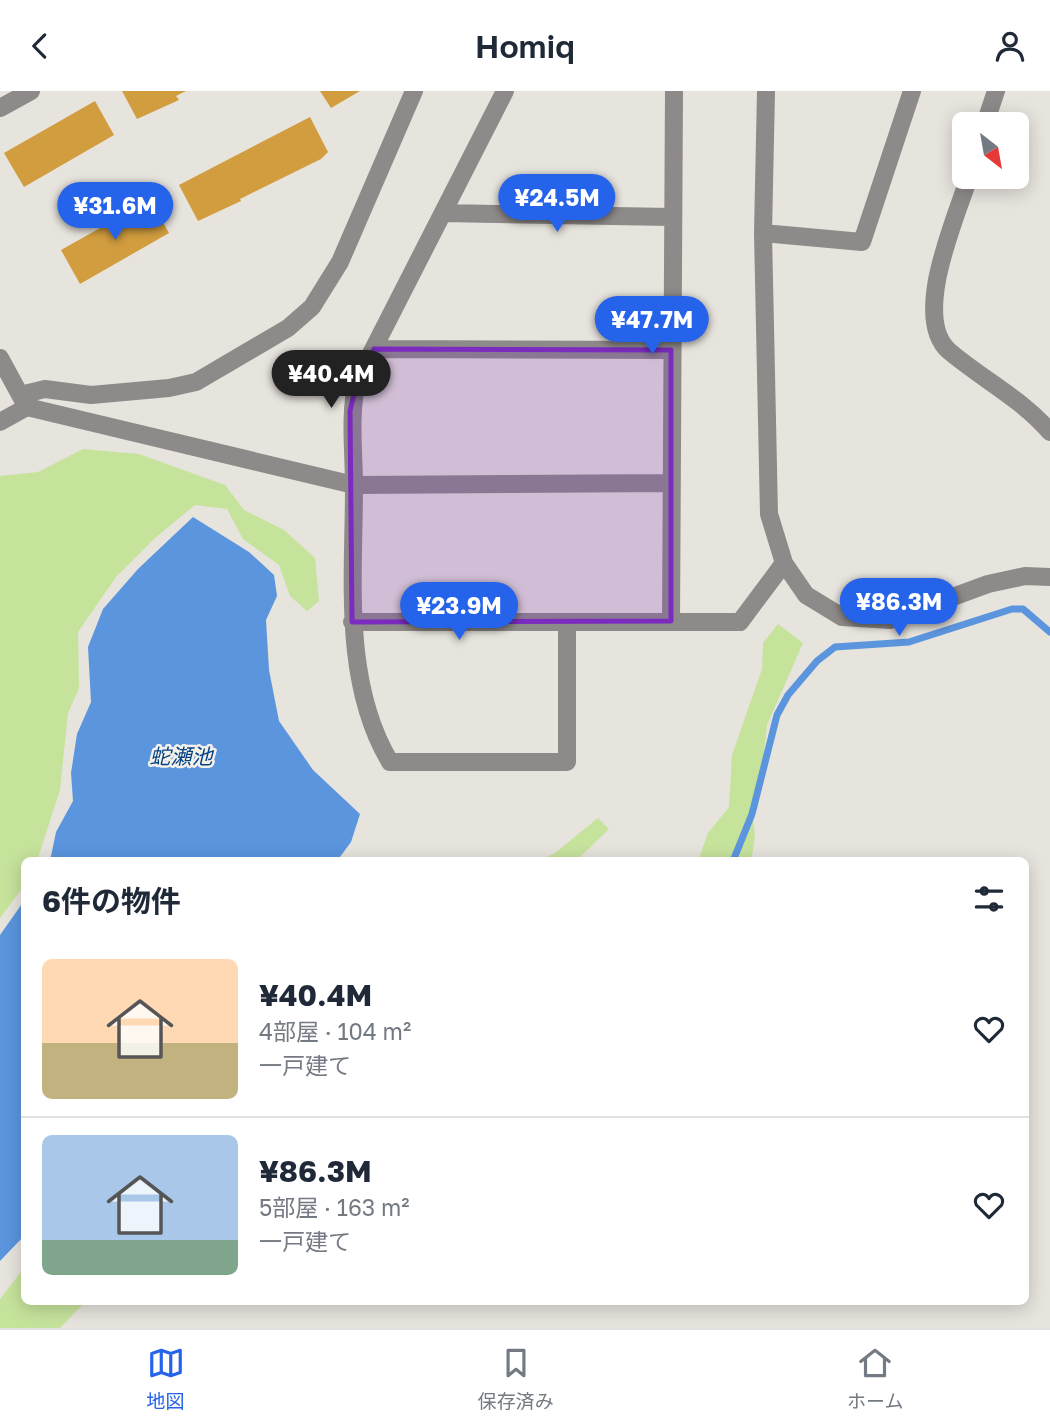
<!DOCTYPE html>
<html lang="ja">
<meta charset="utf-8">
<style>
:root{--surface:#fff;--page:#f2f2f3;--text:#1f2937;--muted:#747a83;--line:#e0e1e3;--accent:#2563eb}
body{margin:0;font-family:"Golos Text","Noto Sans JP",sans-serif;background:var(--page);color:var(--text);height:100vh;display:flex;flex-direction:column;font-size:26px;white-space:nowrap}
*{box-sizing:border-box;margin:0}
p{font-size:23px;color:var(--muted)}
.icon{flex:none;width:38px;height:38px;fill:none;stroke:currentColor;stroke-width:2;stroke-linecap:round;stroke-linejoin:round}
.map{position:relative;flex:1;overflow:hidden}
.side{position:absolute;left:21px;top:766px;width:1008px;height:448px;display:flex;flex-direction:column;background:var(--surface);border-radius:10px;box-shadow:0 4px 18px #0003}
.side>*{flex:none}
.needle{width:46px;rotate:149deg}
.tools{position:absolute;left:952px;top:21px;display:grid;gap:14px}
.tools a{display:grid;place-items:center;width:77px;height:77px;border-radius:10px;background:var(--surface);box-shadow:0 4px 18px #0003;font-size:35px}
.price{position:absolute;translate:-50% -60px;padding:0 16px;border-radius:24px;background:var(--accent);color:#fff;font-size:23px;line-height:46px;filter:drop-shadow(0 2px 4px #0008)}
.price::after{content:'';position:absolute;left:50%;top:42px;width:21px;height:16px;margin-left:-10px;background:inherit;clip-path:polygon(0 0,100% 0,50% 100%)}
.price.active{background:#222;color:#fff}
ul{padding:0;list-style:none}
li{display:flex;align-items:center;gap:21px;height:175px;padding:0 21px}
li+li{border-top:2px solid var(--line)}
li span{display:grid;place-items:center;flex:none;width:196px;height:140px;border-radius:10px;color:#555}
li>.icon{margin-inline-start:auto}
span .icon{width:84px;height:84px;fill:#fffc;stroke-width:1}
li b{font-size:30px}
h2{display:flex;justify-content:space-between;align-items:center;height:84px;padding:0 21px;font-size:30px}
header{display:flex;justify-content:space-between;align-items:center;height:91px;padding:0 21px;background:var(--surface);font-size:32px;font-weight:600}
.tabs{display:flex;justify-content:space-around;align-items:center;height:98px;border-top:2px solid var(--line);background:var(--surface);font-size:19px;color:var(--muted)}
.tabs a{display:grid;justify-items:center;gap:4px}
.tabs .active{color:var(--accent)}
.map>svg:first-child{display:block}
</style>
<header><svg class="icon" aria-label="back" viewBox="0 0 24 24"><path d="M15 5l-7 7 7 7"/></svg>Homiq<svg class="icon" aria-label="person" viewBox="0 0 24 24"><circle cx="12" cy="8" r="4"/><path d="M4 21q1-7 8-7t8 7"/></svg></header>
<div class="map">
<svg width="1050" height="1237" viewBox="0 0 1050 1237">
<rect width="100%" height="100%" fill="#e7e3dd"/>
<path fill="#c6e39c" d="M83,358L139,363L225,394L244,419L284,439L315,467L319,510L307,520L290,505L279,474L243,448L227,418L195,414L155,447L116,486L78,541L79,597L68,622L60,699L37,770H24V795L0,827V385L38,381Z
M778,533L803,552L767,634L761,688L752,716L755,747L751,770H698L708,742L729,716L732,664L762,578L763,552Z
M598,727L609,738L576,770H538L555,762Z
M24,1177V1211H85L60,1237H0V1208Z"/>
<path fill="#5b95de" d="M193,426L249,461L274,484L277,505L266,529L269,579L279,630L313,679L360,723L351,751L337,770H50L56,741L73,710L71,682L77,643L91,611L88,556L103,518L138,478Z
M24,810V1145L0,1170V844Z"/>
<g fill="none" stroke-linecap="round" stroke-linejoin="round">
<path stroke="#5b95de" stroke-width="7" d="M733,770L752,723L777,624L788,604L817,570L835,556L909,551L1012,518H1023L1050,541"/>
</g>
<path fill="#d19d3e" d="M122,0H186L176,5L179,9L137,28Z
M320,0H360L331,17Z
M95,10L114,44L24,96L4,62Z
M310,26L328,61L321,68L240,108L241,110L198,130L179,94Z
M150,109L169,142L80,193L61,159Z"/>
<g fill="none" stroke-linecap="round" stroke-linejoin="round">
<path stroke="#8e8a89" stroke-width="18" d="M505,0L357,290C349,326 354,359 354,396C354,486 342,591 390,671H567V532
M766,0L763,142L769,423L784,472L806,504L842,526L890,529L988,493L1025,485L1050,486
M0,17L31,0
M985,33L996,0
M969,86C956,127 911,226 949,260C982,288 1022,308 1050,341
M443,122L672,126
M763,142L862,151L912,0
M374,258L671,259
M0,267L25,313
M20,304L45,298L91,304L169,297L196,291L288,237L312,216L340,171L414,0
M0,331L27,316L354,394L670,392
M671,530L674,0
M352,531H740L784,472"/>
</g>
<path fill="#7b2cbf" fill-opacity="0.2" stroke="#7b2cbf" stroke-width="5" stroke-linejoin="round" d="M374,258L671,259V530L352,531L350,320L357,290Z"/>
<g text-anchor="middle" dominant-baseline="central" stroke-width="5" stroke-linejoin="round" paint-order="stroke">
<g font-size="21" font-style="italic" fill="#044486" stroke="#f5f1ea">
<text x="181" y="665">蛇瀬池</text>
</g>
</g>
</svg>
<div class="tools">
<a><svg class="needle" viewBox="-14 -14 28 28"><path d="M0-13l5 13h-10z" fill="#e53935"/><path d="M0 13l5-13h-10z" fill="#747a83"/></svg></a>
</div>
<b class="price" style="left:557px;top:143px">¥24.5M</b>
<b class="price" style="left:115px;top:151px">¥31.6M</b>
<b class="price" style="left:652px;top:265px">¥47.7M</b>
<b class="price active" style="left:331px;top:319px">¥40.4M</b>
<b class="price" style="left:899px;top:547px">¥86.3M</b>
<b class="price" style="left:459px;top:551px">¥23.9M</b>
<section class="side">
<h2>6件の物件<svg class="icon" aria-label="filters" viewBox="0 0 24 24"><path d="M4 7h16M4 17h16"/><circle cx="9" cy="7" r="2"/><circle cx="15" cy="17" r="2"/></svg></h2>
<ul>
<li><span style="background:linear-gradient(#ffd9b3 60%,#c2b280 0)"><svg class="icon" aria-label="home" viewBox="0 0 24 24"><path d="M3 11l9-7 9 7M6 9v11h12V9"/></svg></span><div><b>¥40.4M</b><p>4部屋 · 104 m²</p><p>一戸建て</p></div><svg class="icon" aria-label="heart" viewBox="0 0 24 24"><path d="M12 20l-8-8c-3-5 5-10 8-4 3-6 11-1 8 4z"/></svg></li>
<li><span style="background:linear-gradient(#a9c7e8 75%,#7fa58c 0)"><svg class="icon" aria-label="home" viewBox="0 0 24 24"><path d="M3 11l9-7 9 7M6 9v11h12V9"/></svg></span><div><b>¥86.3M</b><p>5部屋 · 163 m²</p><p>一戸建て</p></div><svg class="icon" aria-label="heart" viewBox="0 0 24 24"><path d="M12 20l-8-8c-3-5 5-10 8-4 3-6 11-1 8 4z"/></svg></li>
</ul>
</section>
</div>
<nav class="tabs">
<a class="active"><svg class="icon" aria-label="map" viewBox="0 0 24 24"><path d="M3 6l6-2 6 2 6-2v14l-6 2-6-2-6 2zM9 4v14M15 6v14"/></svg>地図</a>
<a><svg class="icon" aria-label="saved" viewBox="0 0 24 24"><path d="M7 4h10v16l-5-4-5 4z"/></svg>保存済み</a>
<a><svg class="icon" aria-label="home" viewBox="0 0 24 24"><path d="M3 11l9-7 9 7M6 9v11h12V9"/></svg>ホーム</a>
</nav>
